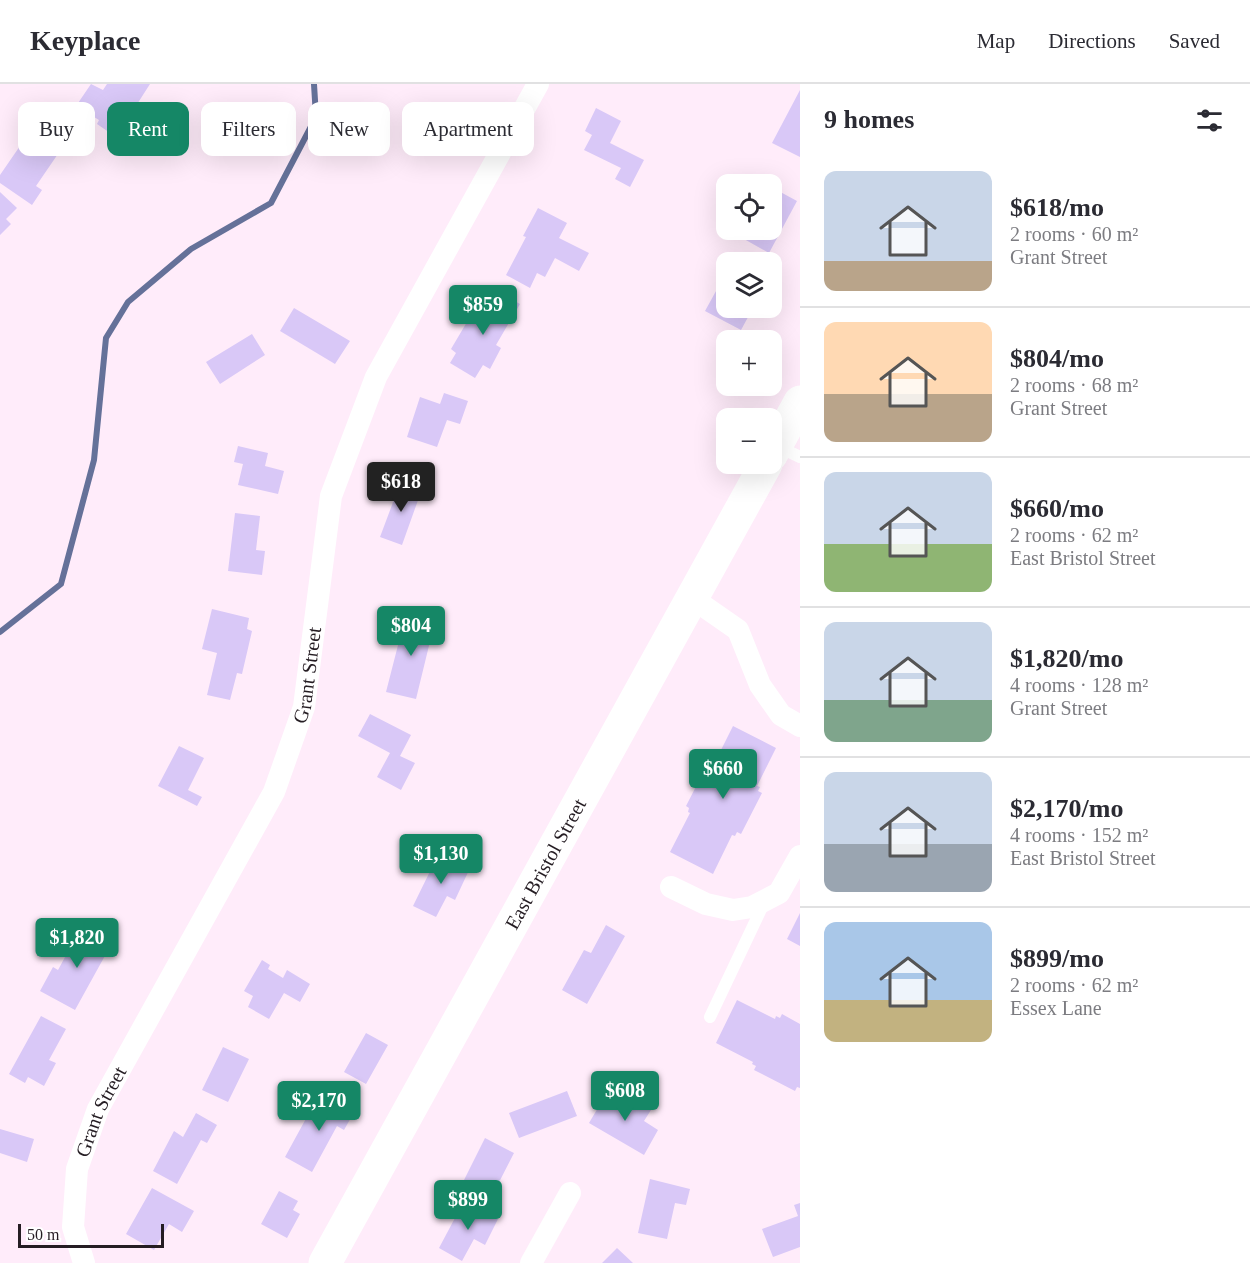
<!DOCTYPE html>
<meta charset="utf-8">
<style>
:root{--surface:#fff;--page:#f7f7f7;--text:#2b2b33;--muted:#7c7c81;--line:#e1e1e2;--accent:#158766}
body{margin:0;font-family:"Times New Roman",serif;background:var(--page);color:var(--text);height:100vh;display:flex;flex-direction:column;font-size:22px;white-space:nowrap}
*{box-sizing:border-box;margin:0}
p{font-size:20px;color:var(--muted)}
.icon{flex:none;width:33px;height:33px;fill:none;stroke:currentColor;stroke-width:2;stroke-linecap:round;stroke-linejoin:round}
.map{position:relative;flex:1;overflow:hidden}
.sheet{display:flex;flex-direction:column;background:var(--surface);width:450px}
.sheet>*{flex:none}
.top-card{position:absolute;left:18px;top:18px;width:570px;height:54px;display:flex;gap:12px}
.tools{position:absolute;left:716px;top:90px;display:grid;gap:12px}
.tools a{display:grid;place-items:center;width:66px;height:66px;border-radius:12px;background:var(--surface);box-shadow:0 6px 24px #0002;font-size:30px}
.scale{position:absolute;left:18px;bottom:15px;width:146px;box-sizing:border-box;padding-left:6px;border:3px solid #251d23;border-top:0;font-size:16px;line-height:21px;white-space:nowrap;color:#251d23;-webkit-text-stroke:4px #fff;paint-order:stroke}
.price{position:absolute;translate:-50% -51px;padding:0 14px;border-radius:6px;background:var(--accent);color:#fff;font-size:20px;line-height:39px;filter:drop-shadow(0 2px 3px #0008)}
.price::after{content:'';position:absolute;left:50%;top:36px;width:18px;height:14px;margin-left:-9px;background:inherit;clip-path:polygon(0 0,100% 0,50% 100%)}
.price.active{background:#222;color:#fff}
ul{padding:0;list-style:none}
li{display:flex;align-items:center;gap:18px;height:150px;padding:0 24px}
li+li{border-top:2px solid var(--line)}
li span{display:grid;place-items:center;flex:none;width:168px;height:120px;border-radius:12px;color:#555}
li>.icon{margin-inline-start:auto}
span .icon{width:72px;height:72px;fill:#fffc;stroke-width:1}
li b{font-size:26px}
h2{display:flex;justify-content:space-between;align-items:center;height:72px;padding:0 24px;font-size:26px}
.pill{padding:0 21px;border-radius:12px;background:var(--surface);box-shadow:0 6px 24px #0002;font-size:21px;line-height:54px}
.pill.active{background:var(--accent);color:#fff}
header{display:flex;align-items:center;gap:36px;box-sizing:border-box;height:84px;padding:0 30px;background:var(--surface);border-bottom:2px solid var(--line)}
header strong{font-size:28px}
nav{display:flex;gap:33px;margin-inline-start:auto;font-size:21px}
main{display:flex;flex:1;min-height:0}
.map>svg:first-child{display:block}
</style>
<header>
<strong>Keyplace</strong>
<nav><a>Map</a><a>Directions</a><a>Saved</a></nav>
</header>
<main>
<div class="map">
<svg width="800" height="1179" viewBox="0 0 800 1179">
<rect width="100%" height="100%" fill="#ffecfa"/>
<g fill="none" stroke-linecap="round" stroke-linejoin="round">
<path stroke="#657199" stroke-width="6" d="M0,548L61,500L94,376L106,254L128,218L191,165L271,119L316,33L314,0"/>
</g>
<path fill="#d9c8f7" d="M91,0L103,6L107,0H150L116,53L97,40L99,36L76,22Z
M800,6V73L772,59Z
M596,24L621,37L610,59L644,76L630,103L615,95L621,84L584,66L592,51L585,47Z
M54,31L82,50L69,69L62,64L36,102L42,106L32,121L0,99V91L31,46L40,52Z
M773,104L797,117L769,169L744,155L750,146H771V108Z
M0,108L17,124L6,135L11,140L0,151Z
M538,124L567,139L559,154L589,169L579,187L555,174L545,193L537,189L530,204L506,191L526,153L523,152Z
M721,198L726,201V224H753L741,246L705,227Z
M501,209L520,220L496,261L501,264L490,285L483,281L475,294L450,279L456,269L451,265L477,221L490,228Z
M294,224L350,257L335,280L280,247Z
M252,250L265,271L220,300L206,278Z
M444,309L468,317L460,340L447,336L437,363L407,353L420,313L440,320Z
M238,362L268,369L265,382L284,387L278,410L238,401L243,380L234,378Z
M401,397L422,405L402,461L380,453Z
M235,429L260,432L256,466L265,467L262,491L228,487Z
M212,525L249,534L247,545L252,547L242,590L237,589L230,616L207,611L217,569L202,565Z
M406,530L435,537L416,615L386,608Z
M370,630L411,651L400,672L415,679L401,706L377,693L390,669L358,652Z
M733,642L776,664L757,702L760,703L758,707L762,709L741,750L737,748L735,752L732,751L713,790L670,768L690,729L688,728L689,724L686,722L707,681L710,683L712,679L714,680Z
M179,662L204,674L188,706L202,713L197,722L158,702Z
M439,769L470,784L455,816L447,812L436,833L413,822Z
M800,829V862L787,855Z
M606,841L625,852L587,920L562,906L584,866L591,869Z
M82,842L112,859L75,926L40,907L53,883L58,886Z
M262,876L270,881L268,885L283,894L287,886L310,900L300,918L284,909L269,935L248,923L253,912L244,907Z
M737,916L775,935L776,932L780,934L782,930L800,940V1004L797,1003L795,1007L754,986L756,982L752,980L753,978L716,959Z
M41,932L66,945L49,976L56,979L44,1002L28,993L25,999L9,990Z
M366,949L388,961L366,1000L344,988Z
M223,963L249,975L228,1018L202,1006Z
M567,1007L577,1032L519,1054L509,1029Z
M623,1009L651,1026L644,1037L658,1046L644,1071L589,1039L605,1012L617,1020Z
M337,1012L357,1023L344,1046L337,1042L312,1088L285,1073L315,1018L329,1026Z
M196,1029L217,1041L207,1059L201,1056L177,1100L153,1087L174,1047L183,1053Z
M0,1045L34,1055L27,1078L0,1069Z
M485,1054L514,1069L492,1112L463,1098Z
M650,1095L690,1105L686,1121L675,1119L667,1155L638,1149Z
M152,1104L194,1127L182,1148L169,1140L154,1166L126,1150Z
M279,1107L298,1117L293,1126L300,1130L287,1154L261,1140Z
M464,1117L498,1135L485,1161L474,1155L462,1177L439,1164Z
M800,1119V1163L773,1173L762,1145L798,1132L794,1121Z
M617,1164L633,1179H602Z"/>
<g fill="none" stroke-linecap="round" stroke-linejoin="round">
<path stroke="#fff" stroke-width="12" d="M777,362L800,373
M710,933L764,819"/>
<g stroke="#fff" stroke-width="22">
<path d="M692,514L738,546L760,601L781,631L800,642"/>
<path d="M671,803L706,820L733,826L752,823L779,809L800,772"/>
<path id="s1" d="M84,1179L73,1143L77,1085L98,1025L274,708L304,623L331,412L376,293L538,0"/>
<path d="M531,1179L570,1109"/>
</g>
<g stroke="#fff" stroke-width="33">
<path d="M771,371L800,318"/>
<path id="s2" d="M325,1179L766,380"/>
</g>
</g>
<g text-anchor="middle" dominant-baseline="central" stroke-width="6" stroke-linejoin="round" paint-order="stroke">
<g font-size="20" fill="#251d23" stroke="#fff">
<text stroke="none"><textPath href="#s1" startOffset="644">Grant Street</textPath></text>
<text stroke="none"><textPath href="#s2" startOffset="456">East Bristol Street</textPath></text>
<text stroke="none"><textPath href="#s1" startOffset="158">Grant Street</textPath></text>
</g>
</g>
</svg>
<div class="tools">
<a><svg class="icon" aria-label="locate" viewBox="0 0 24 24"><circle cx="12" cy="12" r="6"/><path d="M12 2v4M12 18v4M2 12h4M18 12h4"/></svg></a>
<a><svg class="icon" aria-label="layers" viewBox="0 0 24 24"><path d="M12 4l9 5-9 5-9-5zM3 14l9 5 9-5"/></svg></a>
<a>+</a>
<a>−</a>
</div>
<div class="scale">50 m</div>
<b class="price" style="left:483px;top:252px">$859</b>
<b class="price active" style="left:401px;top:429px">$618</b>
<b class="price" style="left:411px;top:573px">$804</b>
<b class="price" style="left:723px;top:716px">$660</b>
<b class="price" style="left:441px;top:801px">$1,130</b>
<b class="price" style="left:77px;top:885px">$1,820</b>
<b class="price" style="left:625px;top:1038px">$608</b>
<b class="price" style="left:319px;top:1048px">$2,170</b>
<b class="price" style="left:468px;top:1147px">$899</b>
<div class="top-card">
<a class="pill">Buy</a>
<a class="pill active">Rent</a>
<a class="pill">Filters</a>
<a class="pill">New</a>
<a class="pill">Apartment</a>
</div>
</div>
<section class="sheet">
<h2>9 homes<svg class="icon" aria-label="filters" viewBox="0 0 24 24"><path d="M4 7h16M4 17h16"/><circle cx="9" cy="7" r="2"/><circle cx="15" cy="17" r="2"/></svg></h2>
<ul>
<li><span style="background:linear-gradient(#c9d6e8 75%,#b9a48a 0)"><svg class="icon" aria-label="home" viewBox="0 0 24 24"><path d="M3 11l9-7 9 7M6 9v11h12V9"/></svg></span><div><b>$618/mo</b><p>2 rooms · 60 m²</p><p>Grant Street</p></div></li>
<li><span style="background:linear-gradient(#ffd9b3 60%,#b9a48a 0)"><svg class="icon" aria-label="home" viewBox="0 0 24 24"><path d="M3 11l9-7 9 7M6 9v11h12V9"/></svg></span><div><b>$804/mo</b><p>2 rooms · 68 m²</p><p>Grant Street</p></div></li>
<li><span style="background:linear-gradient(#c9d6e8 60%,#8fb573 0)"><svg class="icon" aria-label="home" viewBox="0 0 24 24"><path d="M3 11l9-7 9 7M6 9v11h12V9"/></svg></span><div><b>$660/mo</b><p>2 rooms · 62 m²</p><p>East Bristol Street</p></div></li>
<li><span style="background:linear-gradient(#c9d6e8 65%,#7fa58c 0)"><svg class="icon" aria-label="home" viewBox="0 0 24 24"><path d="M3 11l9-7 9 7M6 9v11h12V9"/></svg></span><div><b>$1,820/mo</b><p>4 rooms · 128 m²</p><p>Grant Street</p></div></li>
<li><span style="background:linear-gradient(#c9d6e8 60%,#9aa5b1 0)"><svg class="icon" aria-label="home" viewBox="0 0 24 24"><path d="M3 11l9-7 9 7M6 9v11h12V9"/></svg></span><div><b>$2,170/mo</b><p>4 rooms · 152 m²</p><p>East Bristol Street</p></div></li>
<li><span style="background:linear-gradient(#a9c7e8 65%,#c2b280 0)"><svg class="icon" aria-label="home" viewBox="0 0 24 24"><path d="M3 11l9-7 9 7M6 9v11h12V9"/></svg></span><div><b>$899/mo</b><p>2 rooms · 62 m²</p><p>Essex Lane</p></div></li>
</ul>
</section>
</main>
